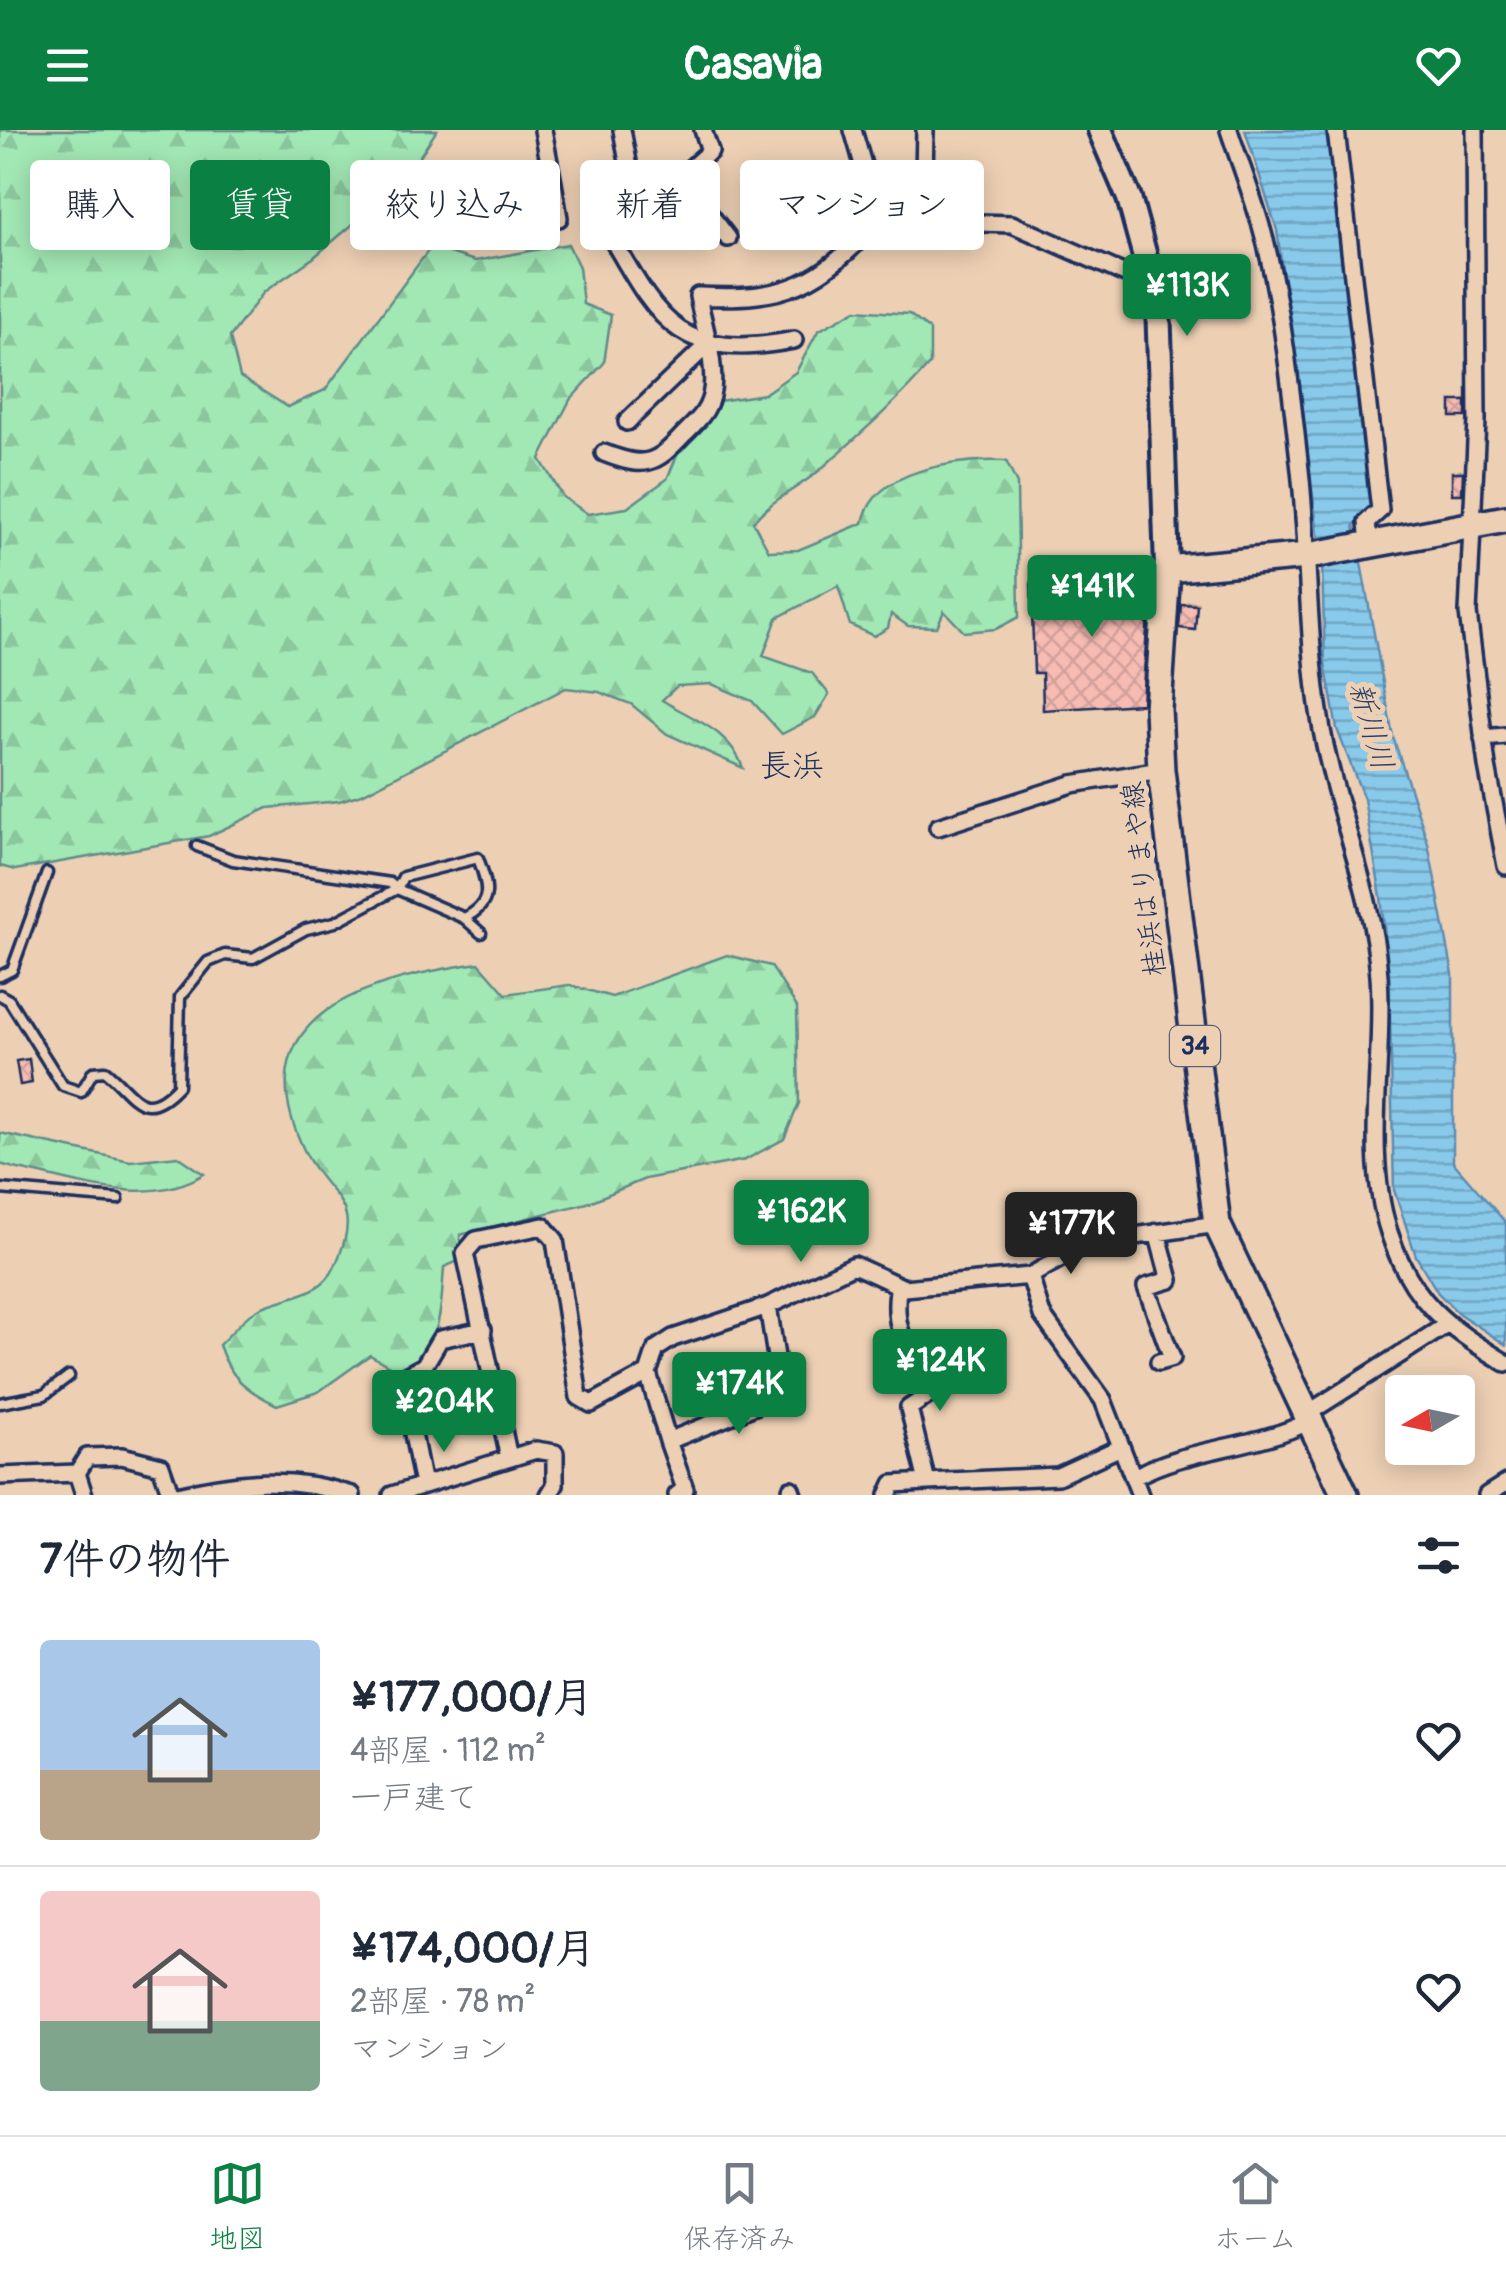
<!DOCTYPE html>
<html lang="ja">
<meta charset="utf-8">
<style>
:root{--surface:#fff;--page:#f6f6f7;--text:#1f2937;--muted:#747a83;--line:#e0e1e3;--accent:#0b8043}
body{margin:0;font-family:Pangolin,"Klee One",sans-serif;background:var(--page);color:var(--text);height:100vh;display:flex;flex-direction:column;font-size:38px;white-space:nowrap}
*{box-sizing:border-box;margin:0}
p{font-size:32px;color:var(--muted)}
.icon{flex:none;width:55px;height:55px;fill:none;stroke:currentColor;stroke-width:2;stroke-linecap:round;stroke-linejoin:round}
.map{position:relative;height:1365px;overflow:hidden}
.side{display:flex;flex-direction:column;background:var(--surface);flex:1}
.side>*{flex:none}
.banner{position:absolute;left:30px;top:30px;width:1000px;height:90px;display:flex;gap:20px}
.needle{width:65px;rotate:261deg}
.controls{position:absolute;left:1385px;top:1245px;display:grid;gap:20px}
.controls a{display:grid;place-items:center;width:90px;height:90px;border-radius:10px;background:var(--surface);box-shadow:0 5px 25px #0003;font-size:50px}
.price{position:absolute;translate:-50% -85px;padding:0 22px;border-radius:10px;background:var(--accent);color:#fff;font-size:32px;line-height:65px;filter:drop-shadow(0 2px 5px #0008)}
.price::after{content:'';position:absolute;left:50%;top:60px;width:30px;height:22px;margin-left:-15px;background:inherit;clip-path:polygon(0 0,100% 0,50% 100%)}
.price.on{background:#222;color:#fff}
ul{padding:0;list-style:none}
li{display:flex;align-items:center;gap:30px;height:250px;padding:0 40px}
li+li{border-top:2px solid var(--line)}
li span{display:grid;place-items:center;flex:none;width:280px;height:200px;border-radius:10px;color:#555}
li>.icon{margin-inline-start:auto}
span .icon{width:120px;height:120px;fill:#fffc;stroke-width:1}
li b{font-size:42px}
h2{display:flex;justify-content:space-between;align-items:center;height:120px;padding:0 40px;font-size:42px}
.tag{padding:0 35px;border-radius:10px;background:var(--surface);box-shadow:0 5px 25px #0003;font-size:35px;line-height:90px}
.tag.on{background:var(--accent);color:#fff}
header{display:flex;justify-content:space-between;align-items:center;height:130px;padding:0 40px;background:var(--accent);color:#fff;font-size:45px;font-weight:800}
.tab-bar{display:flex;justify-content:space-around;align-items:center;height:140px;border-top:2px solid var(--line);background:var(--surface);font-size:28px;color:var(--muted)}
.tab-bar a{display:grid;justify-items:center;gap:5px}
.tab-bar .on{color:var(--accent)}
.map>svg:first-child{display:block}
</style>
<header><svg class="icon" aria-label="menu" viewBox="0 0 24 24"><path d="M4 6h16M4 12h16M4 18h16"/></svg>Casavia<svg class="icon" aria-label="heart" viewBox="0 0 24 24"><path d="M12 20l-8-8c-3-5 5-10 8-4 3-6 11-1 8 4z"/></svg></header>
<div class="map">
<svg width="1506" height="1365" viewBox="0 0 1506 1365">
<defs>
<pattern id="forest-firs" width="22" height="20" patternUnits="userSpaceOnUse" patternTransform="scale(2.5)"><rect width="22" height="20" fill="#a2e8b4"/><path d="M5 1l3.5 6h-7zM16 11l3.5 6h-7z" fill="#8bc79d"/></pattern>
<pattern id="water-rules" width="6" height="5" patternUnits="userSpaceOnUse" patternTransform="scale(2.5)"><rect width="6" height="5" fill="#89caea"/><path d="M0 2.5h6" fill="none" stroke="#6fa4c1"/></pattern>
<pattern id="building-cross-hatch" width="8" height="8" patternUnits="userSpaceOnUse" patternTransform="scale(2.5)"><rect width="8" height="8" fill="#f6bbb1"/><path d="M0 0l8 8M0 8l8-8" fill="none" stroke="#d2a19b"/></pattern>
</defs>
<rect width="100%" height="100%" fill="#edd0b4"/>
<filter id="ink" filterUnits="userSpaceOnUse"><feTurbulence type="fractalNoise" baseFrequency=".01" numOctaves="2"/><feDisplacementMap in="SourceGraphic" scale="20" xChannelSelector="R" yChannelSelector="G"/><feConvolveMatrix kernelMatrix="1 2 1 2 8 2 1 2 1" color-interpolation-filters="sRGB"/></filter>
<g filter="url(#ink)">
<path fill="url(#forest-firs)" stroke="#5e8c89" stroke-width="2.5" d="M0,0H437L403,52L313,128L264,162L230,207L240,247L288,277L325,260L431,117L475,131L568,114L579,137L583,174L611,185L604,233L570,270L540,329L563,367L588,384L627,378L667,349L685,307L719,271L764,264L796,242L818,201L856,180L909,184L930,200V234C897,272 859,305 821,339C798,359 773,368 753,392L769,421L798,420L863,393C873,338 960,329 1006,331L1017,354L1019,487L996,499L964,502L944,481L937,497L908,496L891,484L888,498L874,506L850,495L838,456L777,488L763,526L812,543L829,564L815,587L782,604L752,571L712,554L677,556L662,570C694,590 730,600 743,638L667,604L631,574L599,562L566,558L362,664L339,671L268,678L209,706L15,740L0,736Z
M727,825L771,836L797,877L799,973L784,1009L745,1030L645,1049L587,1073L460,1105L461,1130L444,1137C441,1177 442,1227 396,1240L370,1225L318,1262L277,1275C246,1260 230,1248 219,1215C231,1204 244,1186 258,1179C285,1166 322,1167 335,1136C366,1068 329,1072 305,1022C237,882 371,849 479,833L506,864L569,855L612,867Z
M0,1003L130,1031L178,1026L204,1044C147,1079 75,1050 14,1038L0,1034Z"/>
<path fill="url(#water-rules)" stroke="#5d8cb2" stroke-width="2.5" d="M1245,0H1325L1342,81L1373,379L1354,395L1393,607L1428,713L1453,844V1032L1506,1093V1215L1458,1183L1438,1163L1416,1126L1394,1060L1389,845L1381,767L1364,669L1337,599L1325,533L1322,433L1277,100Z"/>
<path fill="#0003" d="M1468,268V280L1465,284L1453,272Z
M1458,339L1466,340L1461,361L1455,343Z
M1156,432L1147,565L1141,572L1033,452L1040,446L1072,442L1074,462L1096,461L1094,449L1100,443Z
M1187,471L1199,472L1194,497L1183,475Z"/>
<path fill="url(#building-cross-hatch)" stroke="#1b2f5e" stroke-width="2.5" d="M1451,271H1466V287H1451Z
M1452,342H1463L1462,364H1452Z
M1137,436H1151L1142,574L1043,580L1042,543H1034L1031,451L1066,447L1068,467L1094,466L1091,448L1118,445L1117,441Z
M1181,474L1197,475L1195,500L1179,498Z
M29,929L32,953L20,955L16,931Z"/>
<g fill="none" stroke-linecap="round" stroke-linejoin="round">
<defs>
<path id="service" d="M197,716L233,730L390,753L397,759L403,747L478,728C488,756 494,774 464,788
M0,846L12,840L47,743
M0,865L9,870L63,956L81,962L93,942L105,941C134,964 142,994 178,956L180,867L208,832L225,825L253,828L306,799L335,792L397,759L464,788L481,803
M0,1059L118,1069
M0,1273L44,1265L69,1246"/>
<path id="minor" d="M622,0L635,69
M703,0L710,21L681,47L728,108
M853,0L879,90
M1229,0C1242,40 1259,81 1268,123C1284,192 1292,268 1300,340C1309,422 1307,506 1320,588C1333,675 1373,758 1379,846C1385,928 1363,1022 1389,1102C1412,1173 1446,1196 1506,1233
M1336,0L1380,380L1367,392L1369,414
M1475,0L1477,290L1468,483L1487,636L1506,736
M553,53L559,88
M467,70L553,53L543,0
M600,88C656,183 670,234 794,210
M923,90L925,0
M627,292L707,215
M604,323C645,339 655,335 684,304C696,292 707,283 711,266C718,238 703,195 698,166C787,171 818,155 879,90L1012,94L1125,144L1151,141
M1483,608L1506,606
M938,697L1072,654L1161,640
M1157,1102L1170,1150L1146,1157L1172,1228L1159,1232
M1030,1146L1042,1185L1103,1270L1140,1365
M648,1243L668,1311L782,1265L768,1176
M668,1311L685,1359L677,1365
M509,1328L465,1123L476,1110L543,1096L555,1110L579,1267L591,1274L648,1243L656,1219L673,1208L768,1176L854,1135L904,1158L1030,1146L1087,1113L1217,1094
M77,1343L84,1365
M0,1346L77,1343L87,1327L122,1326L161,1336L171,1365
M1136,1346C1190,1317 1254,1319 1310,1291L1313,1280L1445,1196
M927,1352L1058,1346L1121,1317
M423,1355L402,1248L424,1236L440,1209L483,1200
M791,1359L793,1365
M177,1365C239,1351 290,1345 352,1365
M392,1365L536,1320L555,1323V1355L549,1365
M888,1365L893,1354L927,1352L909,1278L933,1262C917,1220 891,1213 898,1160L904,1158
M1487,1365L1506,1353"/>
<path id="secondary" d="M1100,0L1129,68L1158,174L1167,439"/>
<path id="primary" d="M1345,1365L1217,1094L1161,640L1158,579L1167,439L1308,426L1506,389"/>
</defs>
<use href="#service" stroke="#1b2f5e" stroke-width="15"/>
<use href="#minor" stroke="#1b2f5e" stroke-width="22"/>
<use href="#secondary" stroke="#1b2f5e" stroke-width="30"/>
<use href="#primary" stroke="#1b2f5e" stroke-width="32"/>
<use href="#service" stroke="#edd0b4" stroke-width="8"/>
<use href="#minor" stroke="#edd0b4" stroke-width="15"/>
<use href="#secondary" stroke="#edd0b4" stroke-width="22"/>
<use href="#primary" stroke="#edd0b4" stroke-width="25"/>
</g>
</g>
<g text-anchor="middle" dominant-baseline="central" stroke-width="10" stroke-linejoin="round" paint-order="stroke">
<rect fill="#edd0b4" stroke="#5a5f78" stroke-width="2.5" x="1170" y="896" width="50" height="40" rx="8"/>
<g font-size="25" font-weight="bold" fill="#1b2f5e">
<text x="1195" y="916">34</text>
</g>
<g font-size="28" fill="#1b2f5e" stroke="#edd0b4">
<text transform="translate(1144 749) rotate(-97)">桂浜はりまや線</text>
</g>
<g font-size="30" font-style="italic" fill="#263e6c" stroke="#edd0b4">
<text transform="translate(1371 596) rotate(74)">新川川</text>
</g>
<g font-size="32" fill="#1b2f5e" stroke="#edd0b4">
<text x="792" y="636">長浜</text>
</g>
</g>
</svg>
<div class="controls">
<a><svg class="needle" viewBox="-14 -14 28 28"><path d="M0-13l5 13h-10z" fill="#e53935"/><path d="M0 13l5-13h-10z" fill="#747a83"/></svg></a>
</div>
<b class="price" style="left:1187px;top:209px">¥113K</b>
<b class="price" style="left:1092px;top:510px">¥141K</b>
<b class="price" style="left:801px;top:1135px">¥162K</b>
<b class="price on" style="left:1071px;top:1147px">¥177K</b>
<b class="price" style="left:940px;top:1284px">¥124K</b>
<b class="price" style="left:739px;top:1307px">¥174K</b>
<b class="price" style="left:444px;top:1325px">¥204K</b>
<div class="banner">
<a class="tag">購入</a>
<a class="tag on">賃貸</a>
<a class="tag">絞り込み</a>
<a class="tag">新着</a>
<a class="tag">マンション</a>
</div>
</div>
<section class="side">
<h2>7件の物件<svg class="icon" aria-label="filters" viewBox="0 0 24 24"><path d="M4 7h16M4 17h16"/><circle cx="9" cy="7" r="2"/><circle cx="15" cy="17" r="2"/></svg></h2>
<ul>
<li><span style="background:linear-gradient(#a9c7e8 65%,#b9a48a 0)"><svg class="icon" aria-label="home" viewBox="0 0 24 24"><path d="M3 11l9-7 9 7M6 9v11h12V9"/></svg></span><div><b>¥177,000/月</b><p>4部屋 · 112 m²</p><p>一戸建て</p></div><svg class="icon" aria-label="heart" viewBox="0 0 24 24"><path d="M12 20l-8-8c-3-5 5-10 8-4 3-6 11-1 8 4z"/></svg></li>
<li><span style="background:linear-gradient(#f6c9c9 65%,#7fa58c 0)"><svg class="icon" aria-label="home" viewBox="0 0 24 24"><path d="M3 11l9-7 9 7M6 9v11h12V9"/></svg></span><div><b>¥174,000/月</b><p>2部屋 · 78 m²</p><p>マンション</p></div><svg class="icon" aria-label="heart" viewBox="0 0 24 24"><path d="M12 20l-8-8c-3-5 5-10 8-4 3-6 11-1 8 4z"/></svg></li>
</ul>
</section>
<nav class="tab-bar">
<a class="on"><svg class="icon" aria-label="map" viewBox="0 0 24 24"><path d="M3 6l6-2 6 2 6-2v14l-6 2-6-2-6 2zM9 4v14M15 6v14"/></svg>地図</a>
<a><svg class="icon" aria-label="saved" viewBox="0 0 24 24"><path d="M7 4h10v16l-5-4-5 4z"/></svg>保存済み</a>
<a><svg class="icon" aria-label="home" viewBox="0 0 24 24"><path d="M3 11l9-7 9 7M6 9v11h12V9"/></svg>ホーム</a>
</nav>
